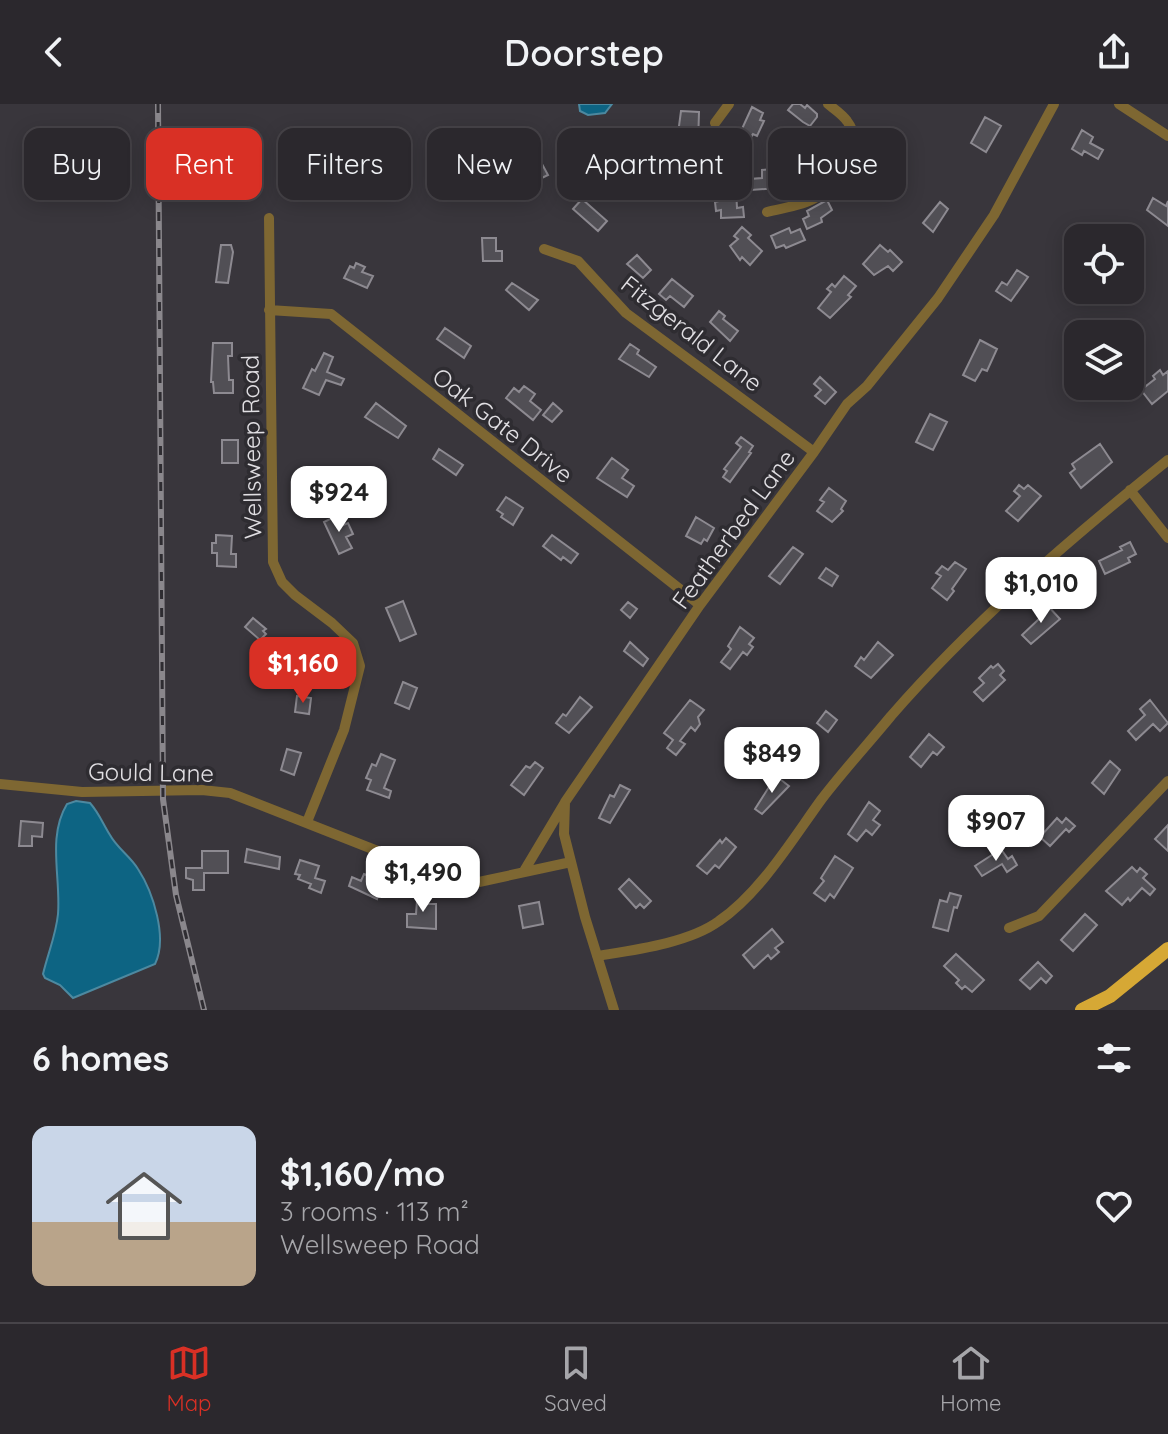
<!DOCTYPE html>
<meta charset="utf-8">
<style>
:root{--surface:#2b282d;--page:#333035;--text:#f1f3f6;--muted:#a6a6aa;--line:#474449;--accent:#d93025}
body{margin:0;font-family:Quicksand,sans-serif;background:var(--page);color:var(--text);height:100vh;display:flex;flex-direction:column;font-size:30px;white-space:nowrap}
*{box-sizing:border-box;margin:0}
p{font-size:26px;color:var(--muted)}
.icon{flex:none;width:44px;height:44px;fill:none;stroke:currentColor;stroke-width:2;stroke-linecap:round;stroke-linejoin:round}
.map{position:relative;height:906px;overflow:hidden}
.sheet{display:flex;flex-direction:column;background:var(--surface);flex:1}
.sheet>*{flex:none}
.top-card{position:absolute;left:24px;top:24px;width:1120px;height:72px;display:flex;gap:16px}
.buttons{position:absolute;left:1064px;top:120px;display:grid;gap:16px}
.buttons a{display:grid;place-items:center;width:80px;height:80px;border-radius:16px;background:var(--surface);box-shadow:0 4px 20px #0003,0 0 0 2px var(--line);font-size:40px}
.price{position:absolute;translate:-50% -68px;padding:0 18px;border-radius:16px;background:#fff;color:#222;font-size:26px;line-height:52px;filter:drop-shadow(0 2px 4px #0008)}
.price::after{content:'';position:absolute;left:50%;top:48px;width:24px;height:18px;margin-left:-12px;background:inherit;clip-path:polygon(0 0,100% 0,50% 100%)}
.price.on{background:var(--accent);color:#fff}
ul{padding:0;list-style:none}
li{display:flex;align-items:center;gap:24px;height:200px;padding:0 32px}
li+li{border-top:2px solid var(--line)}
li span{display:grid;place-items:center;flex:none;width:224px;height:160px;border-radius:16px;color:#555}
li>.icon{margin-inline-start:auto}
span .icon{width:96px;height:96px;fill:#fffc;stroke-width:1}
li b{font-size:34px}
h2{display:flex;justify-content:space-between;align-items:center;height:96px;padding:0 32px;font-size:34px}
.pill{padding:0 28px;border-radius:16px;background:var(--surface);box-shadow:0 4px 20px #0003,0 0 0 2px var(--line);font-size:28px;line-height:72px}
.pill.on{background:var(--accent);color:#fff}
header{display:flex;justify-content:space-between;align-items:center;height:104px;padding:0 32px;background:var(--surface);font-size:36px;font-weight:600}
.dock{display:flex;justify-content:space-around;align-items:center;height:112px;border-top:2px solid var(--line);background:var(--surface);font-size:22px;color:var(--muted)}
.dock a{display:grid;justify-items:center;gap:4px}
.dock .on{color:var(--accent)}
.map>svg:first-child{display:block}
</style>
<header><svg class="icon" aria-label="back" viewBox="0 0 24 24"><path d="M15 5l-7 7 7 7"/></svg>Doorstep<svg class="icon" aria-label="share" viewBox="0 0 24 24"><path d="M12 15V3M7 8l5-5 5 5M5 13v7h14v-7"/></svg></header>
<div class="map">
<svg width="1168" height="906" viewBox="0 0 1168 906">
<rect width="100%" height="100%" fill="#39363c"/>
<path fill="#0d6483" stroke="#4d89a0" stroke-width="2" d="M579,0H612L605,9L588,11L580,7Z
M76,697L90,699C99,709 103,720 110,731C117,744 130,752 138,765C153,788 168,834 155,860L73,894L60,881L45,874L43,870C48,849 56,831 58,810C61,773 47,733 67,700Z"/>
<path fill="#514f55" stroke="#8d8a91" stroke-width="2" d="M793,0H800L805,4L807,1L817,10V13L810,22L803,18L788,6Z
M752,3L763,9L760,16L764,17L757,32L753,30L752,32L741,27Z
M681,7L699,8L698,41L677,37Z
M985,13L1001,22L986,48L971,39Z
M831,24L841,26L836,53L819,50L822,28L830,29Z
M1082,26L1093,33L1090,39L1103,46L1098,55L1084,47L1082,51L1072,45Z
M712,37L728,45L722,58L706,48Z
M234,48L235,51L244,48L249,60L230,68L234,77L221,82L214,65L229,58L226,52Z
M805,50L808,56L816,52L822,64L805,71L804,69L796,72L792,63H799L795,55Z
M542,60L548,71L517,86L512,77Z
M782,64L783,79L778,80V84L751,86L750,75L762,74V66Z
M736,85L737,104L743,103L744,113L721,114V106L716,107L715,98L719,97L718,86Z
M1153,94L1166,102L1168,97V122L1147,106Z
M582,95L607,117L598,127L573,105Z
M827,96L832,106L821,114L822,118L807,125L803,115L809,112L807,107Z
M940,98L948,105L933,128L923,119Z
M742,123L751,131L748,134L762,147L750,161L742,153L740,156L730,142L738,135L734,132Z
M789,124L791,129L800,125L805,136L786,144L784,141L776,144L771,132Z
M482,134H496V147H502V157H483Z
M221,141H231L233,148L228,179L216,178Z
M880,141L888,148L890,146L902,158L893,167L888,162L874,171L863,160Z
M637,151L651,166L643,174L627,160Z
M356,159L365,163L362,168L373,172L367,184L344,174L350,162L354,164Z
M1017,166L1028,173L1011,197L996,187L1002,178L1007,181Z
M844,172L856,182L848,191L851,193L830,214L818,204L831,188L827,185L832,180L835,183Z
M672,175L693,192L684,203L670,192L666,196L659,190Z
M512,179L538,196L529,206L506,186Z
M719,207L725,212L723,215L738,227L730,237L710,218Z
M445,224L471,242L464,254L437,235Z
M980,236L997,245L987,267L982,265L975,277L963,271Z
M213,239H232V252H228L229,276H233V289H214L213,278H211Z
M630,240L639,246L637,250L656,263L649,273L619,255Z
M324,249L333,253L327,268L344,275L341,281L326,276L319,291L303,284L312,265L315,267Z
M1160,266L1163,271L1168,267V287L1152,300L1141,286L1155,275L1153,272Z
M820,273L836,288L825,300L815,292L821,286L814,280Z
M524,282L535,290L530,297L541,306L533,316L506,294L514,284L519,288Z
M376,299L406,322L398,334L365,313Z
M553,299L562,307L552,318L543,311Z
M930,310L947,318L933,346L916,338Z
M741,333L753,342L749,348L751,349L730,378L723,373L727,367L724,365L741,343L736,339Z
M222,336H238V359H222Z
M1100,340L1112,358L1081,384L1070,369L1075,365L1072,360Z
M439,345L463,361L456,371L433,355Z
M612,354L628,366L622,374L634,382L627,393L597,374Z
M1019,381L1024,385L1028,381L1041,392L1018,417L1006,407L1020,392L1014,387Z
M829,384L846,397L841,405L843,407L832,418L817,407L824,398L820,396Z
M506,393L523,404L513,421L501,413L503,410L497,406Z
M336,412L341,422L348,419L353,430L346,433L352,444L339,450L324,418Z
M696,413L714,424L707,437L704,435L701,440L686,432Z
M216,431L232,432L231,450H236V463L217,462V449H212V439H216Z
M552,431L578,450L571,459L563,453L561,456L543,442Z
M1130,438L1136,450L1128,454L1130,458L1105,470L1099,457L1122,446L1120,443Z
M793,443L803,450L780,480L769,472Z
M955,458L966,465L952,485L954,487L947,496L932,484L941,472L936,469L942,462L948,466Z
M826,464L838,472L832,482L819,474Z
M403,497L416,530L400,537L386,504Z
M628,498L637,505L630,514L621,506Z
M1047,501L1060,515L1031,540L1022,531L1040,514L1037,511Z
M253,514L266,525L263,527L266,530L260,536L245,523Z
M740,523L754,534L749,540L753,543L747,551L743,548L730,565L721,558L731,545L728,542Z
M630,538L648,555L643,562L624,547Z
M878,538L893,551L871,574L855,562L861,553L864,556Z
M998,560L1004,567L1000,571L1005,576L983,597L974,588L984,579L979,574L991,562L993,564Z
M403,578L417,584L409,605L395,599Z
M297,592L311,594L309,610L295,608Z
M580,593L592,603L569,629L556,619L563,610L566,612Z
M690,596L704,606L698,613L700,620L695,627L691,623L680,637L685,640L676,651L667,644L673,636L664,629Z
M1150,596L1168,619L1160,627L1153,620L1136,636L1128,627L1145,611L1140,605Z
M826,607L837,616L828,628L817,619Z
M929,630L944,643L937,651L933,648L921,663L910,653Z
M287,645L301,649L294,671L281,666Z
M381,650L395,656L384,684L391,687L389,694L367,686L371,676L366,674L372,660L376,662Z
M1110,657L1120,666L1104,690L1092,679Z
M535,658L543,664L524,691L511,681L526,662L530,664Z
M776,672L789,682L762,710L755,705Z
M620,681L630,686L610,719L599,714L610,691L614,693Z
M869,698L880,707L873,716L880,721L872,731L866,726L857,737L848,730Z
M1057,714L1062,719L1066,714L1075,722L1069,728L1066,725L1050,742L1040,733Z
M21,717L43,719L42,733L32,732V742H19Z
M1168,721V747L1155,735Z
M726,734L736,743L719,764L715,761L707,770L697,762L720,736L722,739Z
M247,745L280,753L279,765L245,758Z
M1001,745L1008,755L1012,752L1017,761L1007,768L1002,760L982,772L975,762Z
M202,747H228V769H204V786H193V776L186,774V764H202Z
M835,752L853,764L834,794L830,790L825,797L814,789L824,777L821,774Z
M300,756L319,762L315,774L325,777L321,789L309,784L311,780L298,775L300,771L295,770Z
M1132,763L1137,768L1140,764L1147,770L1143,774L1155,785L1150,791L1142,784L1130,797L1128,794L1122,801L1106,787Z
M364,770L382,777L377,795L349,782L352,773L361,777Z
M629,775L651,797L644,804L640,800L636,804L619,785Z
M418,784H425V800H436V825L407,823V810H416Z
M950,789L961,792L957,804L954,803L948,827L933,823L940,796L947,798Z
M539,798L543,820L523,824L519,802Z
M1085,810L1097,821L1073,847L1061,836Z
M772,825L783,838L775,844L779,848L771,855L768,851L754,864L743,851Z
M956,850L984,876L972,888L965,882L962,885L956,879L959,876L944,862Z
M1038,858L1052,872L1046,879L1041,874L1030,885L1020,876Z"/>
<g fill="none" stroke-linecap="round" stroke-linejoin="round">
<path stroke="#7e6732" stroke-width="10" d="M1119,0L1168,32
M715,19L729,0
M767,108C782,104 802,102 815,94C838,79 868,44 847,17C842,10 834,5 828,0
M269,114L273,458L282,478L295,491L332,519L353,539L360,562L344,626L307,718
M544,145L578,157L626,209L814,348
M269,206L331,210L700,501
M1130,386L1168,434
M0,680L82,688L202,686L230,689L431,768L461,776L479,778L571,758
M524,767L564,700
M1009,824L1039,812L1168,677
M597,852C634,846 689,839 719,817C760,789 792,736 821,696C843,667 868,640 891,612C974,517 1070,435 1168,356
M614,906L585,813L564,730L565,698L700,501L814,348L847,300L867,282L938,194L994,111L1054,0"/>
<path stroke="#d6a835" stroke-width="14" d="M1082,906L1110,892L1168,845"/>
<defs>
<path id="rail" d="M158,0L163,695L176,791L204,906"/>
</defs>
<use href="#rail" stroke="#8a878c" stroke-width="6"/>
<use href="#rail" stroke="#2e2c31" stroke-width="3" stroke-dasharray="9" stroke-linecap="butt"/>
</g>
<g text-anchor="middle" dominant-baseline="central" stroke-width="7" stroke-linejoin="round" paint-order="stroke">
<g font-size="24" fill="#e1dfe3" stroke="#2e2c31">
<text transform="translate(692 229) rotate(38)">Fitzgerald Lane</text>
<text transform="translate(503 321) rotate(38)">Oak Gate Drive</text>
<text transform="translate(251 343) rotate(-91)">Wellsweep Road</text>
<text transform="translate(733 425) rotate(-54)">Featherbed Lane</text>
<text transform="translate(151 668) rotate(1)">Gould Lane</text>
</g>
</g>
</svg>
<div class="buttons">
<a><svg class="icon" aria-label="locate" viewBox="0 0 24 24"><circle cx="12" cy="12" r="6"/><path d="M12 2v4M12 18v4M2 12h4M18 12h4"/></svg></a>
<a><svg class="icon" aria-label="layers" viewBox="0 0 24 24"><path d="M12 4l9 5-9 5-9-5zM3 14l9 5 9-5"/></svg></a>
</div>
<b class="price" style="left:339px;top:430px">$924</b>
<b class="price" style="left:1041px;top:521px">$1,010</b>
<b class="price on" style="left:303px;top:601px">$1,160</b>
<b class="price" style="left:772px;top:691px">$849</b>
<b class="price" style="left:996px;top:759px">$907</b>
<b class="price" style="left:423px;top:810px">$1,490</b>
<div class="top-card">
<a class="pill">Buy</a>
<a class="pill on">Rent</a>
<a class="pill">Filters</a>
<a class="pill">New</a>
<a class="pill">Apartment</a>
<a class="pill">House</a>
</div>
</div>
<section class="sheet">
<h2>6 homes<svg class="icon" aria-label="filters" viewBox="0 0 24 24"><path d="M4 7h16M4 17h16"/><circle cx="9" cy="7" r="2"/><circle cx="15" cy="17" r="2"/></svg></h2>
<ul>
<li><span style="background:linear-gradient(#c9d6e8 60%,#b9a48a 0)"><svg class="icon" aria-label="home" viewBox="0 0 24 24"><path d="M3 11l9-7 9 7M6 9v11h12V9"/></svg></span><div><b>$1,160/mo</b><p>3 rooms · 113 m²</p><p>Wellsweep Road</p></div><svg class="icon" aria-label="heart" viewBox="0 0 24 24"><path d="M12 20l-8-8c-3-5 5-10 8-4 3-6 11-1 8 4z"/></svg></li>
</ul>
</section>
<nav class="dock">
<a class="on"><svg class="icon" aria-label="map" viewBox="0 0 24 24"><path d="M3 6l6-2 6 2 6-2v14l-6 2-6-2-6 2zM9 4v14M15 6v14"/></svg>Map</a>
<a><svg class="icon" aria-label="saved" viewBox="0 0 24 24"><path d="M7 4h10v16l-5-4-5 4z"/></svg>Saved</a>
<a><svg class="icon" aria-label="home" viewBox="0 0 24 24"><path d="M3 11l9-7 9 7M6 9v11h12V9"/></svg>Home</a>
</nav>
